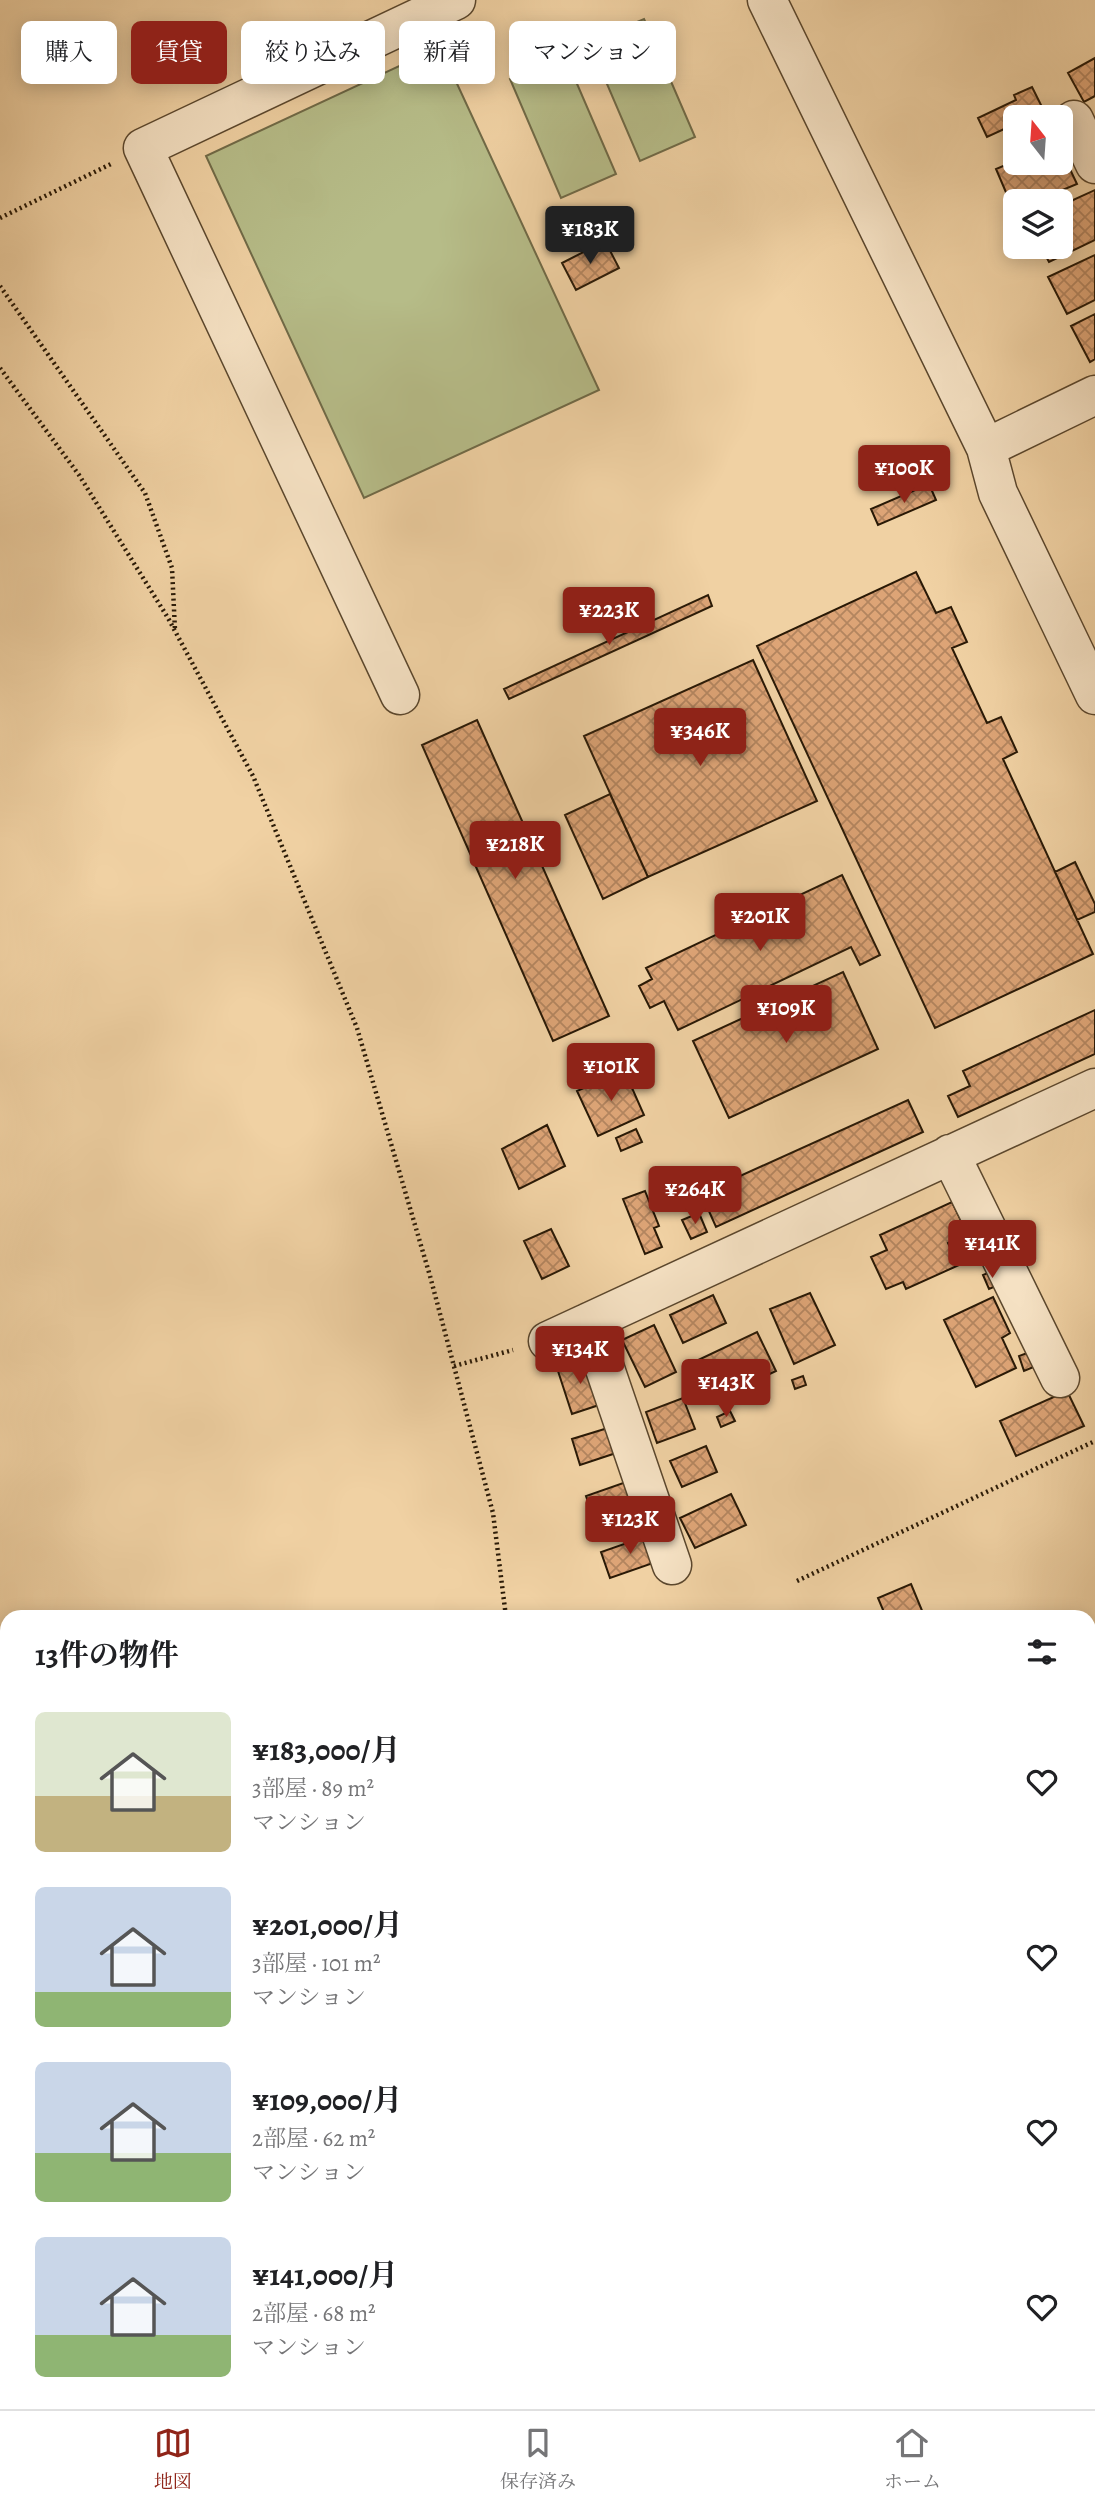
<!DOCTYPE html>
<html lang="ja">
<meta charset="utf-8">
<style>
:root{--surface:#fff;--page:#f2f2f2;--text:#202124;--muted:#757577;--line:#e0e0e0;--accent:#8f2418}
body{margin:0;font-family:Alegreya,"Noto Serif JP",serif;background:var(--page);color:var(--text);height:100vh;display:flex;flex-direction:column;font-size:26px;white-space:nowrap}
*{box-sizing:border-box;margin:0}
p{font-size:23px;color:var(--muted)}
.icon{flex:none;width:38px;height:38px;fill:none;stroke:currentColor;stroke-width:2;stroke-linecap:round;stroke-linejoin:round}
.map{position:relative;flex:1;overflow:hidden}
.drawer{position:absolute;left:0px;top:1610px;width:1096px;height:800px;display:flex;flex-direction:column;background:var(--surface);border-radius:21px 21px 0 0;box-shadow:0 4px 18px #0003}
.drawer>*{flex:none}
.top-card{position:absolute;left:21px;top:21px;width:700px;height:63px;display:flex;gap:14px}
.needle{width:46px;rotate:343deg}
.buttons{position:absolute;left:1003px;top:105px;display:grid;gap:14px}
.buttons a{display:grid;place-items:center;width:70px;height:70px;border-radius:10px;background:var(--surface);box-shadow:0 4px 18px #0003;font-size:35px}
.price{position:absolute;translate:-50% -60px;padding:0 16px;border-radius:7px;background:var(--accent);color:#fff;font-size:23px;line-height:46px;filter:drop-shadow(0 2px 4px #0008)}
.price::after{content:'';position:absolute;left:50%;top:42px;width:21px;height:16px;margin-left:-10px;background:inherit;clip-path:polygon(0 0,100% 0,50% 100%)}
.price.on{background:#222;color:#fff}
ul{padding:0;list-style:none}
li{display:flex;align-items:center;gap:21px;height:175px;padding:0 35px}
li span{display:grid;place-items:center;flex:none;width:196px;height:140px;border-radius:10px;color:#555}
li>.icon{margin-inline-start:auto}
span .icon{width:84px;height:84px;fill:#fffc;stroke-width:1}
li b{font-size:30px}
h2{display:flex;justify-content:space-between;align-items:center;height:84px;padding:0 35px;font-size:30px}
.tag{padding:0 24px;border-radius:10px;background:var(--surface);box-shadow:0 4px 18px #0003;font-size:24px;line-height:63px}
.tag.on{background:var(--accent);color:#fff}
.tabs{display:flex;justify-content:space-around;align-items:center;height:98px;border-top:2px solid var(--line);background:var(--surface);font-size:19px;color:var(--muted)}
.tabs a{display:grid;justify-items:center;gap:4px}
.tabs .on{color:var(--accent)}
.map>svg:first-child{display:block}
</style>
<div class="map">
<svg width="1095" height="2409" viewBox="0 0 1095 2409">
<defs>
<pattern id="building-cross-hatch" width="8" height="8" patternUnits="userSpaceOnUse" patternTransform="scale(1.75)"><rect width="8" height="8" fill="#dda476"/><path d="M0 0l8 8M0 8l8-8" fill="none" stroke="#b3855f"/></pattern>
</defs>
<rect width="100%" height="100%" fill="#f0d1a3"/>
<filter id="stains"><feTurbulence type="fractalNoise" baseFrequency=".00286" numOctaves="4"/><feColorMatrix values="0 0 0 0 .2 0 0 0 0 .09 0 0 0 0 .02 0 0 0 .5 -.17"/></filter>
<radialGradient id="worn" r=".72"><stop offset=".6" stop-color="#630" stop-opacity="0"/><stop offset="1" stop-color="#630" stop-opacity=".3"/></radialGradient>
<path fill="#b6bc88" stroke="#706a47" stroke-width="2" d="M644,19L695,137L640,161L589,42Z
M440,47L599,390L364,498L206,156Z
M565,56L616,174L561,198L510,79Z"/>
<path fill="url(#building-cross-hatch)" stroke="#291906" stroke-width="2" d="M1095,58V96L1084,102L1068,73Z
M1032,87L1047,117H1015V124L987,137L978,118L1016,100L1014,95Z
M1060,148L1077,184L1036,201H1015L1014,211L996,169L1015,161V163H1060Z
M1095,190V240L1049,262L1041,247H1060V206Z
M605,241L619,268L576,290L562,263Z
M1095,255V300L1067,314L1048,277Z
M1095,314V359L1090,362L1071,326Z
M929,484L936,500L878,525L871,509Z
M916,572L936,613L951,607L967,642L952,648L987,723L1001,717L1017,752L1003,759L1093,954L935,1028L757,646Z
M708,595L712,606L509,699L504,689Z
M753,660L817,801L648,877L584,736Z
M477,720L609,1016L553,1041L422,745Z
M610,794L648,877L603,899L565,815Z
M1075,862L1095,904V912L1077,920L1055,872Z
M842,875L880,955L860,965L851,947L678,1030L664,1001L650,1008L639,986L652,979L646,968Z
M843,972L878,1049L729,1118L693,1041Z
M1095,1010V1054L958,1117L948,1096L970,1086L963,1071Z
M624,1070L644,1115L598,1136L577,1091Z
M908,1100L923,1132L716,1227L708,1209L716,1206L709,1190Z
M547,1125L565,1166L519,1189L502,1149Z
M636,1129L642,1142L621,1151L616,1138Z
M645,1191L659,1226L654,1228L662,1247L645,1254L623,1199Z
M952,1202L968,1235L948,1243L959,1265L906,1289L903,1282L886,1289L871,1257L887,1250L880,1235Z
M699,1213L707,1232L691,1239L682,1220Z
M551,1229L569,1266L542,1279L524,1241Z
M995,1270L1001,1284L989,1289L983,1275Z
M810,1293L835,1345L794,1364L770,1309Z
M713,1295L726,1323L683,1343L670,1315Z
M993,1297L1010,1333L1002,1338L1016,1368L976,1387L944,1320Z
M654,1325L676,1372L645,1387L622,1340Z
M757,1332L776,1371L712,1401L694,1362Z
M1035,1350L1041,1364L1024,1371L1019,1356Z
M588,1359L602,1404L572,1414L557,1368Z
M803,1376L806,1385L795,1389L792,1380Z
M1067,1391L1084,1426L1016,1456L1000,1421Z
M683,1398L695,1429L657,1443L646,1412Z
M730,1411L735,1421L721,1427L717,1417Z
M611,1427L619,1452L580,1465L572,1439Z
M706,1446L717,1472L682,1487L670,1461Z
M629,1481L639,1509L596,1524L586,1496Z
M731,1494L746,1525L695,1548L680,1518Z
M650,1535L659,1561L610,1578L601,1552Z
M911,1584L923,1613L912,1617H886L878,1598Z
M1095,2371V2409H1083L1080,2403H1088V2374Z
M708,2403H757L743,2409H711Z
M806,2403H868L871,2409H809Z
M1027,2403H1038L1041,2409H1014Z"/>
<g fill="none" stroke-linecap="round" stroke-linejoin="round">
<defs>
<path id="minor" d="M767,0L986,448L998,493L1095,695
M1074,120L1095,164
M986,448L1095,395
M400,695L143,148L456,0
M950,1154L1060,1378
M589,1322L672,1565
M548,1341L1095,1088
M1088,1790L1095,1787
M1088,2139L1095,2136
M652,2403L653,2409
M774,2403L777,2409
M927,2403L930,2409"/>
</defs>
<use href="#minor" stroke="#5b472d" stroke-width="41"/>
<path stroke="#291906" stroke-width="4.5" stroke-dasharray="2 3.5" stroke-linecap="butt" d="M0,218L111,164
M0,286L145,493L172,568L175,630
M0,368L79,475L168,618L253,776L357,1028L430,1276L493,1513L506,1617
M454,1366L513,1350
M797,1581L1095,1441
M598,2403L599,2409"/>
<use href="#minor" stroke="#f5e1c3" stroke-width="38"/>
</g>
<rect width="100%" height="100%" filter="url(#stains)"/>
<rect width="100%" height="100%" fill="url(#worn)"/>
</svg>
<div class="buttons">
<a><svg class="needle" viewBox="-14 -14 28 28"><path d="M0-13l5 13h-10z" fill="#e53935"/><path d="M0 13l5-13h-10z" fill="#757577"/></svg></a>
<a><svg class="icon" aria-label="layers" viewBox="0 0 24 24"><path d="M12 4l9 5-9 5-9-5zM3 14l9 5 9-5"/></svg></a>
</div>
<b class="price on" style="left:590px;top:266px">¥183K</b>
<b class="price" style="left:904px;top:505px">¥100K</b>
<b class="price" style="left:609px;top:647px">¥223K</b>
<b class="price" style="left:700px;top:768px">¥346K</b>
<b class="price" style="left:515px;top:881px">¥218K</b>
<b class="price" style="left:760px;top:953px">¥201K</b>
<b class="price" style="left:786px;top:1045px">¥109K</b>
<b class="price" style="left:611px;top:1103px">¥101K</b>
<b class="price" style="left:695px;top:1226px">¥264K</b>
<b class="price" style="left:992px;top:1280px">¥141K</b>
<b class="price" style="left:580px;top:1386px">¥134K</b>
<b class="price" style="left:726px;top:1419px">¥143K</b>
<b class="price" style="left:630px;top:1556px">¥123K</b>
<div class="top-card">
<a class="tag">購入</a>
<a class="tag on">賃貸</a>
<a class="tag">絞り込み</a>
<a class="tag">新着</a>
<a class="tag">マンション</a>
</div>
<section class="drawer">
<h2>13件の物件<svg class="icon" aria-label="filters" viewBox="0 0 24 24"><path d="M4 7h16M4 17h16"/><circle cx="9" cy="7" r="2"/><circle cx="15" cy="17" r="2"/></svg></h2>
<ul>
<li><span style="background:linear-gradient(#dfe7d0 60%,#c2b280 0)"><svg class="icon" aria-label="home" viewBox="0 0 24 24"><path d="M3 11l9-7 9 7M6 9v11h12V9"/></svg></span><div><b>¥183,000/月</b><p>3部屋 · 89 m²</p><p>マンション</p></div><svg class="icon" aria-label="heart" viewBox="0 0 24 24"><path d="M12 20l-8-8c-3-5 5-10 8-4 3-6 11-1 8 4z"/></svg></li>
<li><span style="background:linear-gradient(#c9d6e8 75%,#8fb573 0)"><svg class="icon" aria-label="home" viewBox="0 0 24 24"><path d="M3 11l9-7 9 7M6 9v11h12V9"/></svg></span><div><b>¥201,000/月</b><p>3部屋 · 101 m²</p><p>マンション</p></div><svg class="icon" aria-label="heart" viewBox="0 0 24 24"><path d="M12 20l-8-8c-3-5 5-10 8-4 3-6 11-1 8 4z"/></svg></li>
<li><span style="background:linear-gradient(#c9d6e8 65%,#8fb573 0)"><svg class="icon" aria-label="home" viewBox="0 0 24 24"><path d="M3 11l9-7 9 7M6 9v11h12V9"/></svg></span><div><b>¥109,000/月</b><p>2部屋 · 62 m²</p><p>マンション</p></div><svg class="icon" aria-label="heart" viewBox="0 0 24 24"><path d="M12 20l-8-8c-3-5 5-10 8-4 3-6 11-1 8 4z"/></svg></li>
<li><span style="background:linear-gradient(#c9d6e8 70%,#8fb573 0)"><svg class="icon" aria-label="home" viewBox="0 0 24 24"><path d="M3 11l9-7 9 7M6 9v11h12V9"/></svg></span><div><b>¥141,000/月</b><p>2部屋 · 68 m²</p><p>マンション</p></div><svg class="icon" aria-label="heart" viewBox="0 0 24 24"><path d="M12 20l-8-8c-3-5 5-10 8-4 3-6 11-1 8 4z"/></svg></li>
</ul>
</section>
</div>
<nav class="tabs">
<a class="on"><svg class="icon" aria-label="map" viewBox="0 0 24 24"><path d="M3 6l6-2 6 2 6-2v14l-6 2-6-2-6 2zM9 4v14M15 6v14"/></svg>地図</a>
<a><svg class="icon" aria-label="saved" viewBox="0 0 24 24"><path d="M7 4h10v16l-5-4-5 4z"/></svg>保存済み</a>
<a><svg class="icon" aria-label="home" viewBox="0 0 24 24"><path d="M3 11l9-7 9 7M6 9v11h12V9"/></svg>ホーム</a>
</nav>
